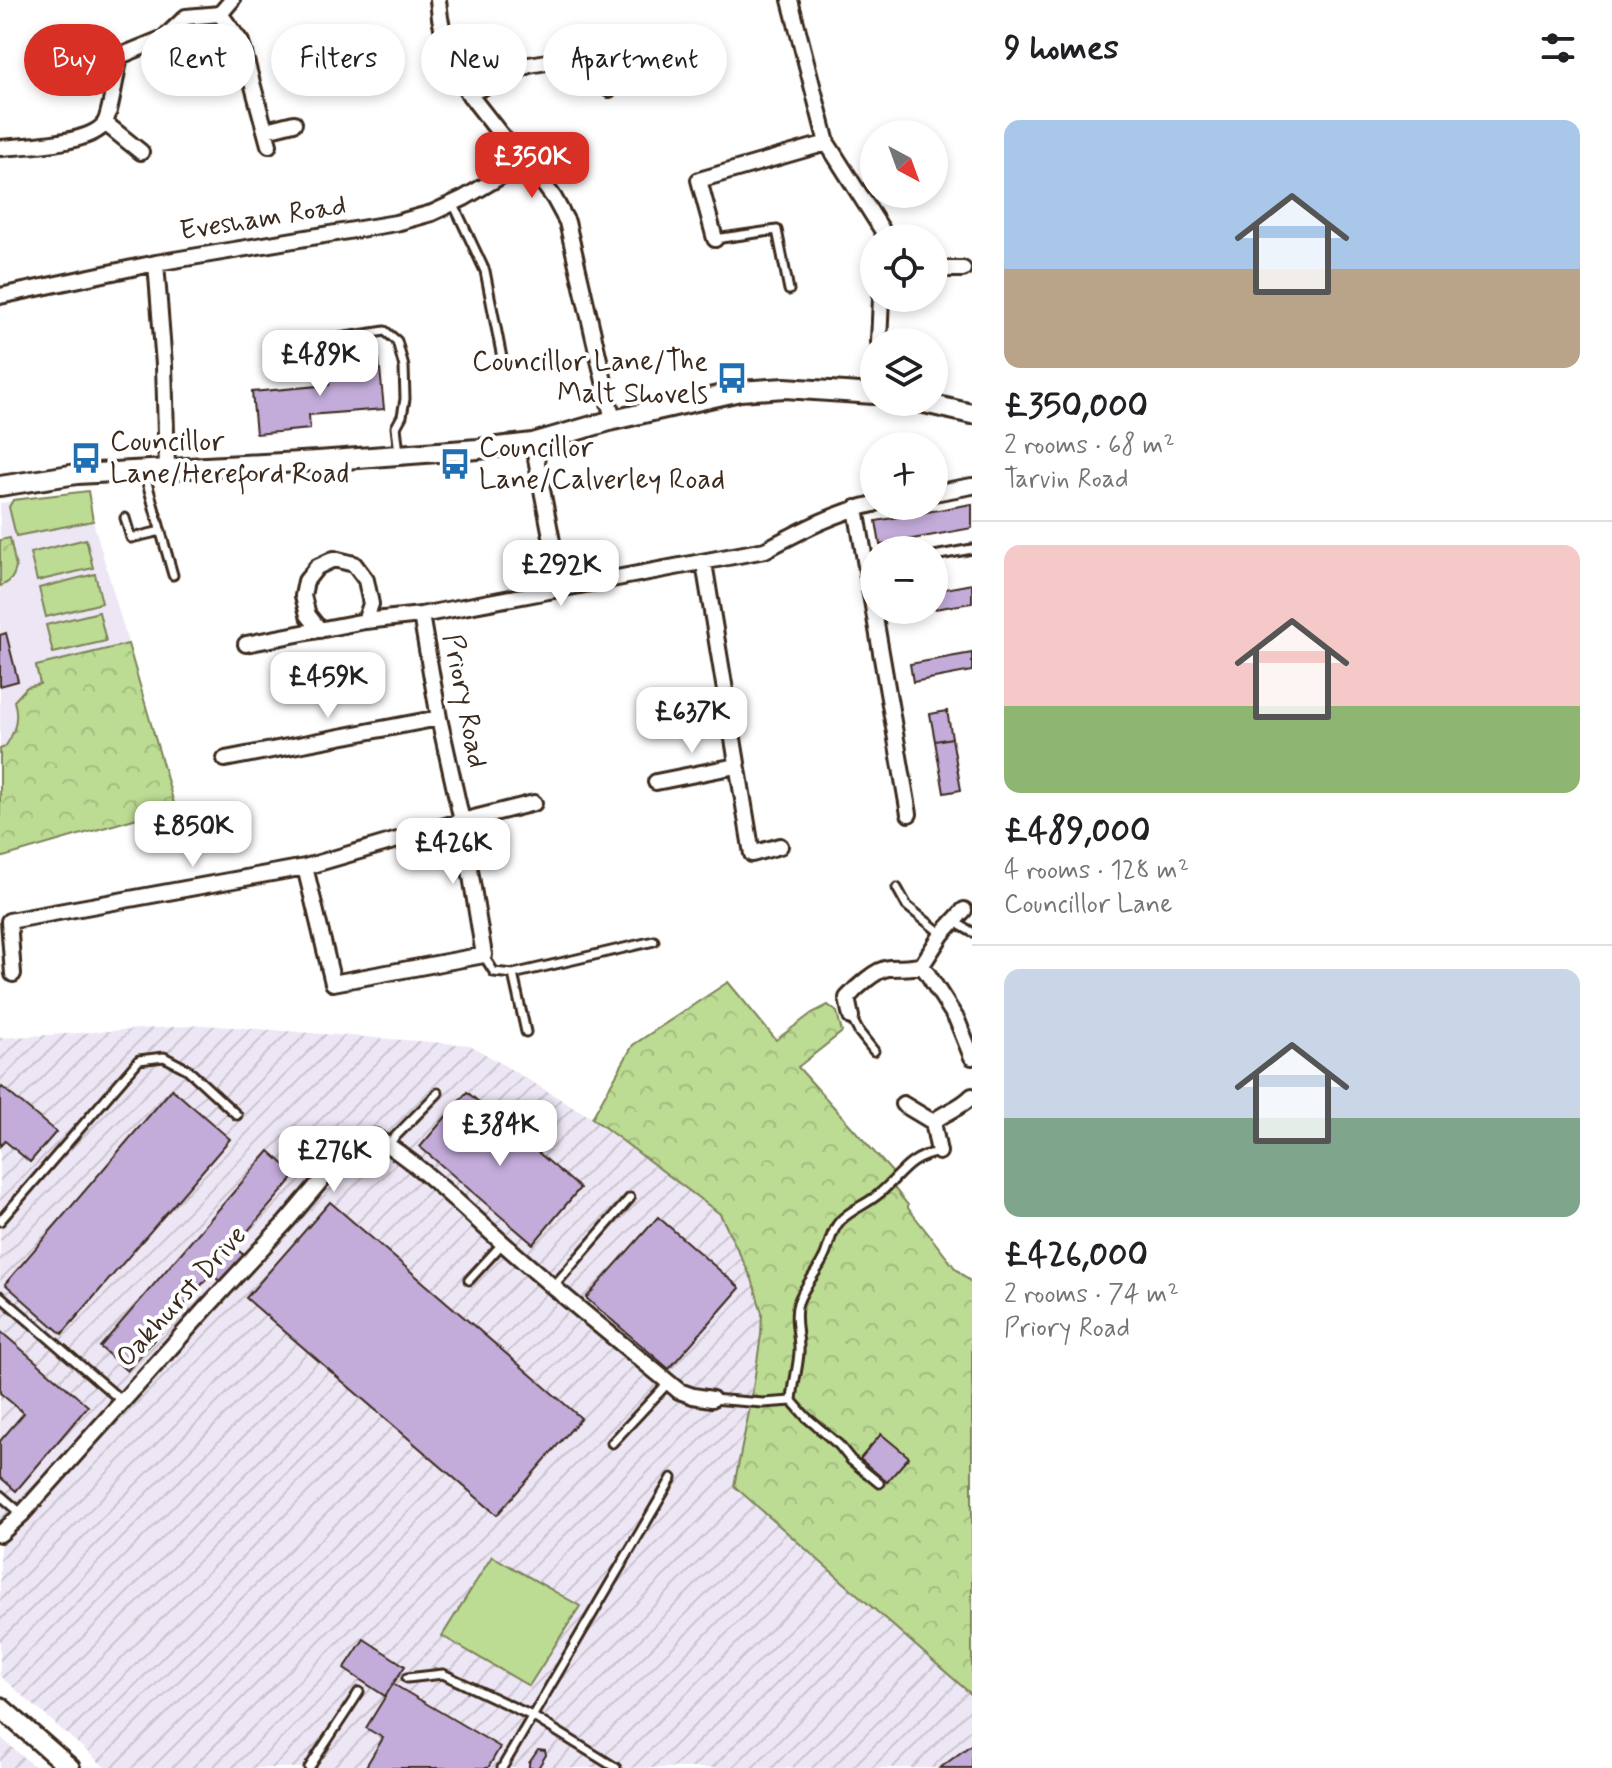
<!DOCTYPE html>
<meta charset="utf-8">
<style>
:root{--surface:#fff;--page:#f6f6f6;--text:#202124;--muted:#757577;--line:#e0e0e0;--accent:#d93025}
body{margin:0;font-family:Mynerve,sans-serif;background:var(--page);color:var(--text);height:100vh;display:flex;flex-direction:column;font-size:30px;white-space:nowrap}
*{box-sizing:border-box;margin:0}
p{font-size:26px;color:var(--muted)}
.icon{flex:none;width:44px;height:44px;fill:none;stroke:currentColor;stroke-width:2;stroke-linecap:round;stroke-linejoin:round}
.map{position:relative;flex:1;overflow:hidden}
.side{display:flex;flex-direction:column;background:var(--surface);width:640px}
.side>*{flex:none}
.banner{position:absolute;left:24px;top:24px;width:760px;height:72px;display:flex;gap:16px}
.needle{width:52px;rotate:139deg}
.controls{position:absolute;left:860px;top:120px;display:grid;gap:16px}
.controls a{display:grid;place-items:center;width:88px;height:88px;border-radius:50%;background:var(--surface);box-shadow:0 4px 12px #0003;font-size:40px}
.price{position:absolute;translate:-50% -68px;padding:0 18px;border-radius:16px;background:#fff;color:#222;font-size:26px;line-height:52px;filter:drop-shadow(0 2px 4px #0008)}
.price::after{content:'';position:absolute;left:50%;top:48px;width:24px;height:18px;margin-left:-12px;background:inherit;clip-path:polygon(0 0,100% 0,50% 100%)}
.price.active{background:var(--accent);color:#fff}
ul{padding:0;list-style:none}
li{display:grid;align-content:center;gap:16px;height:424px;padding:0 32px}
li+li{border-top:2px solid var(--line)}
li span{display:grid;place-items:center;height:248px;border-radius:16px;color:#555}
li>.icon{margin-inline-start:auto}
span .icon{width:144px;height:144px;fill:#fffc;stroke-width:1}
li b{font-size:34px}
h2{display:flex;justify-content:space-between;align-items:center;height:96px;padding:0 32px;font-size:34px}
.chip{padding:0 28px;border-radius:36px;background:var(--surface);box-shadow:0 4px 12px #0003;font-size:28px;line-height:72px}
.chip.active{background:var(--accent);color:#fff}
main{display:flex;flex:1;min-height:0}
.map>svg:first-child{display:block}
</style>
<main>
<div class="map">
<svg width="972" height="1768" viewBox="0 0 972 1768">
<defs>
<pattern id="industrial-furrows" width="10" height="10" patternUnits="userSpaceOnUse" patternTransform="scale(2)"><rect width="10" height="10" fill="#ede6f4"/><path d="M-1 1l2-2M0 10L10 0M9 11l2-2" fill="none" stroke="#ccc5d1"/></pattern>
<pattern id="forest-crowns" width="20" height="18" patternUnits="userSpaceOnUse" patternTransform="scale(2)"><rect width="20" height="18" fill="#bcdb93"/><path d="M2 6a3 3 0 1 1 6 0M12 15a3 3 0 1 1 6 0" fill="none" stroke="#a2bc7e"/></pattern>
</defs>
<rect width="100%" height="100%" fill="#fff"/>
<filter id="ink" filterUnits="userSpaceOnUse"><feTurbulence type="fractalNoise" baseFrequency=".0125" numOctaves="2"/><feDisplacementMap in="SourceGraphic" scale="16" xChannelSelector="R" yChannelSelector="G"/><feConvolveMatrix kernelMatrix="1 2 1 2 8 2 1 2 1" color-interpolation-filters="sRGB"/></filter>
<g filter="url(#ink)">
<path fill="#ede6f4" d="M88,491L93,521L175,807L0,858V503Z"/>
<path fill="url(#industrial-furrows)" d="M204,1025L470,1045L592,1118L720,1214L752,1279L762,1313L761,1335L751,1402L734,1486L972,1695V1768H106L0,1676V1038Z
M0,1737L36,1768H0Z"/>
<path fill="#bcdb93" stroke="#7c8258" stroke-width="2" d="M88,491L93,521L16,536L9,507L13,500Z
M86,539L93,568L37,581L30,553Z
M95,574L102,603L46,617L39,588Z
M99,612L106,641L53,653L46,625Z
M492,1556L580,1606L529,1686L442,1636Z"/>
<path fill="url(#forest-crowns)" stroke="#7c8258" stroke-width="2" d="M10,538L16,567C14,577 10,583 0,586V540Z
M128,644L175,807L0,858V749L5,747C15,733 19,717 14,701L27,687L40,684L36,666Z
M728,982L776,1040L812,1013L828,1005L837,1012L842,1032L798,1067L892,1172L895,1189L908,1205V1208L955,1268L972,1283V1695L734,1486L751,1402L761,1335L762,1313L752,1279L720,1214L592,1118L633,1045Z"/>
<path fill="#c3acda" stroke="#3b2a1e" stroke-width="2" d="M379,359L384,409L309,415L310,429L256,434L252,392L329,385L327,364Z
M972,504V528L880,545L876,521Z
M972,584V603L934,609V591Z
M6,633L18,681L0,686V635Z
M972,653V671L913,682L910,664Z
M947,711L952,738L935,741L930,714Z
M952,738L961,790L944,793L935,741Z
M2,1087L56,1132L30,1162L5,1141L0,1146V1090Z
M172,1089L230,1139L62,1334L5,1284Z
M467,1092L580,1188L533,1244L420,1147Z
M269,1151L296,1175L234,1247L245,1256L222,1283L211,1274L127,1371L100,1347Z
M330,1202L581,1418L497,1515L246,1298Z
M658,1217L740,1288L669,1369L586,1298Z
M0,1331L88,1406L16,1491L0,1477V1441L24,1413L0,1393Z
M881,1434L909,1457L887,1482L860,1459Z
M364,1639L405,1666L385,1696L344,1669Z
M393,1684L500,1747L488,1768H365L383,1738L366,1728Z
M972,1744V1768H940Z
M538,1750L545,1751L546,1755L538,1768H529V1763Z"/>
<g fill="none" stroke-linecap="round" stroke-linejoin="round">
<defs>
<path id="service" d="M453,203L485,271L503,363
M715,239L777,230L789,290
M319,341L385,331L397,341L404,367L405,399L402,416L396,427L399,453
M144,472L173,575
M125,518L131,538L161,531
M934,556L972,549
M897,888L907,906L942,934
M953,921L972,932
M484,956L494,972L513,974L526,1032
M513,974L654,941
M851,1017L859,1032L874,1051
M387,1145L438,1093
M0,1221L139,1060L164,1057L187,1069L237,1115
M469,1280L503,1243
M553,1287L630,1198
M0,1296L123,1402
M712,1399L763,1403L792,1401
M612,1443L668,1383
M879,1483L851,1460L839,1445L806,1417L792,1401C793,1384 798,1369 799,1352C800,1337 793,1318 798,1303C804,1285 818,1272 825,1255C830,1243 831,1231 840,1221C851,1209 868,1204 880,1193C902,1174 907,1158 939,1152
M0,1495L22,1514
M407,1678L443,1674L532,1716L616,1768
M309,1768L359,1692
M502,1768L672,1478"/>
<path id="minor" d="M438,0L440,18L448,54L457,74L469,94L523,163L543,183L554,198L567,222L613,420
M790,0L827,143L884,233V238
M220,14L232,0
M469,94L529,65L589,55L601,59L606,69L609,89
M105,123L141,152
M266,130L294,123
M0,148C24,146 90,144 104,124C110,117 117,68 120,56L164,38L186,17L220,14L241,42L269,145
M715,239L699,180L827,143
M156,263L164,365L167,468
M934,269H963
M0,296L156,263L396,223L432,213L464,198L523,163
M879,342L881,298
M533,443L561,588
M934,493L972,486
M856,508L909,814
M704,563L752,854L780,846
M320,630L308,615L303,596L306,581L317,567L334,559L354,564L366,580L371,604L365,621
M246,644L365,621L421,615L765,550C799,532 836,512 874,504
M225,759L439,718
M656,782L736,766
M305,867L333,983L484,955L462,821L439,718L421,615
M964,910L942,934L922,965L957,1020L972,1057
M13,974L9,921L305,867L462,821L534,803
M851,1017L847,998C856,988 876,969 889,968C901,967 910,969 922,965
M903,1104L933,1122
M939,1152L933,1122C945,1112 961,1108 972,1096
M0,1534L22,1514L207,1307L286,1222L345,1152L358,1140L375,1137C423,1166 464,1209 506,1246C562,1296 621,1343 679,1391L693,1396L712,1399"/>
<path id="tertiary" d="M920,402L972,414
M0,486L77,474L318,461L478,449L533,443L613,420L740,391L785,388L874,394
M0,1707L70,1768"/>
</defs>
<use href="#service" stroke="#3b2a1e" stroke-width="13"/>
<use href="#minor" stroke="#3b2a1e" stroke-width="20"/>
<use href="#tertiary" stroke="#3b2a1e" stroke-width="24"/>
<use href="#service" stroke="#fff" stroke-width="7"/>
<use href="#minor" stroke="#fff" stroke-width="14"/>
<use href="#tertiary" stroke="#fff" stroke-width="18"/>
</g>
</g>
<defs>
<symbol id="bus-bare" viewBox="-9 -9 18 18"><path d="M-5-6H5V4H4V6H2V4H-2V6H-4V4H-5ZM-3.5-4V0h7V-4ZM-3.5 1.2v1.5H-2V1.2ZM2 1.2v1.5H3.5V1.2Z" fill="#1f6fb2" stroke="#fff" stroke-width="2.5" paint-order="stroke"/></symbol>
</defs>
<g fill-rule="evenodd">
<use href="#bus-bare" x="710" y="356" width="44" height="44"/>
<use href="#bus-bare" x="64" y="436" width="44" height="44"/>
<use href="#bus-bare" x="433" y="442" width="44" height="44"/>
</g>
<g text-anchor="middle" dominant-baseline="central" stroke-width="8" stroke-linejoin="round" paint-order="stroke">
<g font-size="28" fill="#3b2a1e" stroke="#fff">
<text transform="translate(263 219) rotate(-9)">Evesham Road</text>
<text transform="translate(464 701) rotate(79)">Priory Road</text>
<text transform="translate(182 1297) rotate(-48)">Oakhurst Drive</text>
</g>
<g font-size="28" fill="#3b2a1e" stroke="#fff" text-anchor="start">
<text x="708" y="362" text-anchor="end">Councillor Lane/The<tspan x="708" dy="32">Malt Shovels</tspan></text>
<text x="110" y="442">Councillor<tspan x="110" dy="32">Lane/Hereford Road</tspan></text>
<text x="479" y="448">Councillor<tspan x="479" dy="32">Lane/Calverley Road</tspan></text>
</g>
</g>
</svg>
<div class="controls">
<a><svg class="needle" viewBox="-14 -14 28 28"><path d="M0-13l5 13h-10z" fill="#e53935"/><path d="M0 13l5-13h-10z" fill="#757577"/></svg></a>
<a><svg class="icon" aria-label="locate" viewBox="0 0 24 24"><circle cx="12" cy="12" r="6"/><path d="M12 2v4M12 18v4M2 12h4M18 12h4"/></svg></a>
<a><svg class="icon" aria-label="layers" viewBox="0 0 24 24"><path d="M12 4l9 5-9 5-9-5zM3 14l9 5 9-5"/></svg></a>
<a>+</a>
<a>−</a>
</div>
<b class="price active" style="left:532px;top:200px">£350K</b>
<b class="price" style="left:320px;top:398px">£489K</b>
<b class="price" style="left:561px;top:608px">£292K</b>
<b class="price" style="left:328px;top:720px">£459K</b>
<b class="price" style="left:692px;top:755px">£637K</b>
<b class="price" style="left:193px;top:869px">£850K</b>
<b class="price" style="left:453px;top:886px">£426K</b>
<b class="price" style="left:500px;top:1168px">£384K</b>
<b class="price" style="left:334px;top:1194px">£276K</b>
<div class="banner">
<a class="chip active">Buy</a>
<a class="chip">Rent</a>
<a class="chip">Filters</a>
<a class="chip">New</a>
<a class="chip">Apartment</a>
</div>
</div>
<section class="side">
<h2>9 homes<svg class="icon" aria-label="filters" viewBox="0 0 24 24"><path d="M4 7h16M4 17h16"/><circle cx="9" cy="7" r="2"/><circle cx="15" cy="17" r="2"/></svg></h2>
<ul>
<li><span style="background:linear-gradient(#a9c7e8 60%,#b9a48a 0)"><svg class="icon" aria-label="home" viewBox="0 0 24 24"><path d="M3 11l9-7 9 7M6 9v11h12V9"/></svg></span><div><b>£350,000</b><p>2 rooms · 68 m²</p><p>Tarvin Road</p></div></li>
<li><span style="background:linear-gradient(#f6c9c9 65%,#8fb573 0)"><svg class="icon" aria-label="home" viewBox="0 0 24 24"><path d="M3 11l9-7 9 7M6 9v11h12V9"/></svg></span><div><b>£489,000</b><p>4 rooms · 128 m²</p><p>Councillor Lane</p></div></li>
<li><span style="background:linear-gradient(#c9d6e8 60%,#7fa58c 0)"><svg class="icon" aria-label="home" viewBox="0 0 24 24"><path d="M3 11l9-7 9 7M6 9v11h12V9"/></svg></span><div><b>£426,000</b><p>2 rooms · 74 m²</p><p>Priory Road</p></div></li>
</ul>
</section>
</main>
